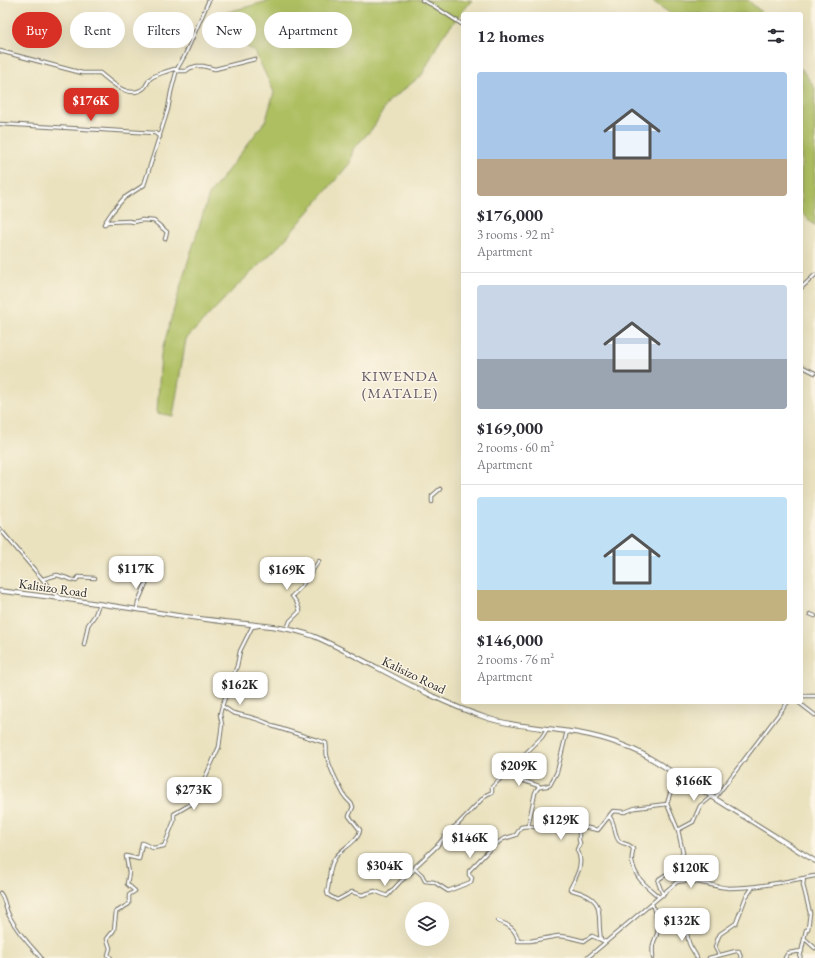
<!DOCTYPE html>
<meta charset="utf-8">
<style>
:root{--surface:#fff;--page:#f2f2f3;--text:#2b2b33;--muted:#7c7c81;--line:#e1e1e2;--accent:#d93025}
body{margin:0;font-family:"EB Garamond",serif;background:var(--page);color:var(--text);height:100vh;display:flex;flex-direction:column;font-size:15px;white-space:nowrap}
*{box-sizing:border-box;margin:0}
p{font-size:13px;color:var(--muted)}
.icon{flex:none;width:22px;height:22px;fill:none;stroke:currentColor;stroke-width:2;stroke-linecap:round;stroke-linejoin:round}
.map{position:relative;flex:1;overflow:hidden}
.side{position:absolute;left:461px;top:12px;width:342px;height:692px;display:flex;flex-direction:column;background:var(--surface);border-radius:4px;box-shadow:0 4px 16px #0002}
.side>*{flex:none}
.banner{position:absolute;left:12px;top:12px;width:380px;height:36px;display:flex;gap:8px}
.tools{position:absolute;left:405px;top:902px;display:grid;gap:8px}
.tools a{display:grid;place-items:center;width:44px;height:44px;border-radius:50%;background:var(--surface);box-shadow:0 4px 16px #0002;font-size:20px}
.price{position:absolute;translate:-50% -34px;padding:0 9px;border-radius:8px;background:#fff;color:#222;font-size:13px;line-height:26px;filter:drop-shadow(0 1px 2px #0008)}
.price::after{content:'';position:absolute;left:50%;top:24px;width:12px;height:9px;margin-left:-6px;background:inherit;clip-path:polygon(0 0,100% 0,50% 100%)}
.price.active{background:var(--accent);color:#fff}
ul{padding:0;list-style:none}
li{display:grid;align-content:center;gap:8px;height:212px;padding:0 16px}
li+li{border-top:1px solid var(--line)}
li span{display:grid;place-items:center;height:124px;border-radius:4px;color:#555}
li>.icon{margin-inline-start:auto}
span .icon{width:72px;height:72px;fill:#fffc;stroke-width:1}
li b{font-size:17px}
h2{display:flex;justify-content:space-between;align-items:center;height:48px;padding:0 16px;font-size:17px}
.chip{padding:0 14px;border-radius:18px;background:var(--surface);box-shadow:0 4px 16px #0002;font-size:14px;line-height:36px}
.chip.active{background:var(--accent);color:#fff}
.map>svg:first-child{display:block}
</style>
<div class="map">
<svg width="815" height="958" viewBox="0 0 815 958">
<rect width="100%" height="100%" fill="#fcf5e5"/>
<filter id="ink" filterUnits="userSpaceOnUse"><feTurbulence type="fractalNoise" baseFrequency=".025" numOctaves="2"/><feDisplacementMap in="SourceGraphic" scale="8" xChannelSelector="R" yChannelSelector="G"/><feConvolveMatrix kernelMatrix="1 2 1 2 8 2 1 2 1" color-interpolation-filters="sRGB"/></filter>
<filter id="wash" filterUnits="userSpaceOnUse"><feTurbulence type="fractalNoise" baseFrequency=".012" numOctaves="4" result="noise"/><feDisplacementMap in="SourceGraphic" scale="16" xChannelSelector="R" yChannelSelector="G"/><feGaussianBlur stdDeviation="0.9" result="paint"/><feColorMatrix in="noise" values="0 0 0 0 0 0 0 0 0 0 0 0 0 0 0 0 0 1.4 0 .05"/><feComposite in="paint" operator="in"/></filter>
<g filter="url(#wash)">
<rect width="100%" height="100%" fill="#eae2bf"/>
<path fill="#aebf62" stroke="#6c7546" d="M272,0H472L441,38L422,75L388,102L373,128L353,149L350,163L282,243L234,289L186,339L173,416L157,413L161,354L184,274L209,195L266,120L274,92L255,52L229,35L224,13Z
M651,0H748L763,14H671Z
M801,68L815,88V226L801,212Z"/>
</g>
<g filter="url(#ink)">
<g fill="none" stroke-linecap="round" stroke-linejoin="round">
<defs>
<path id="street" d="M422,0L434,6L463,25
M0,51L82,73H100C111,82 129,100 144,88C147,85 148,80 151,78C155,75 170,70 175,69L177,71H186L190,68L197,66H203L215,69L255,59
M0,124L155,133L160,137
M104,224L112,212L124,198L144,185L168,109L171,92L177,69L185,55L209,0
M105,224L107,222L129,221L134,222L142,220L154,221L167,232L165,239
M801,288L815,275
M801,366L815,373
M432,502V496L440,489
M0,529L54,593L60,597
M43,579L57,575L76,581L78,577L95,578
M137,609L138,602L150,574
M810,614L815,616
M287,629L290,621L300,611L297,603L292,596L301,587L319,561
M84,645L88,625L95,615L99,604
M801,696H815
M798,702L815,715
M222,706C226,708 229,711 233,713C242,715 267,721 272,726L326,743C327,748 326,752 327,756C330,770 337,782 344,795C346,800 352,802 353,807L349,816L360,830C359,841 342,848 335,858C327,870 331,880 327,892L328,895L337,900L352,892L362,895L375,891L387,896L401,881L413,871L416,866L437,846L450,830L458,824L486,795L492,792V787L542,737L547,729
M567,731L557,772L550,785C541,788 539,784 535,793L528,826L549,829L560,833L570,829L579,830L583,827L598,830L613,811L625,812L635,808L667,804L674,780L678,775
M507,772L515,778L539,786
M715,798L788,702
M667,804L678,830L693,822L700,806L711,797
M609,816C616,823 613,833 619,841C624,845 630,843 633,849C633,853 631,858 632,862C636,880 647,886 659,897
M579,830V840L580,843L577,850C585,863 576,877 570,889L572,890C608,900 596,911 601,940
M415,869L422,875L425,881L434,882L448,891L471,882L472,878L469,875V871L491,848L503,839L516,835L521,827L528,826
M0,893C5,899 5,907 8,913C10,919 20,934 25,939C30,946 36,951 41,958
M663,895L658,882L659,879L673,870L677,859L683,853L678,830
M652,903C654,912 658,920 658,929C658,935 654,939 653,945C652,949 653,954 653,958
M498,921C509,925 516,929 518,941H530L558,936L568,937L584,941L592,936L606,942
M683,925C688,930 687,937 689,943C691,949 695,952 697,958
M805,939L815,948
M719,955L715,947L718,938L720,934L736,923L746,897L753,887
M111,958L108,955L110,948L107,939L114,930L116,912L129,904V895L135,891L127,884L129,873L126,856L139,859L142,843L153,848L164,846L174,821V814L191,804L193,795L200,789L219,747L222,725L220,714L222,706L237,666L240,651L252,627L258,626
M587,958L677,882C694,878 712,887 729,888C758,888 787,881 815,876
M709,958L736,951H739L741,958
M785,958L788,953L802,951
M800,958L806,930L808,929L810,913L803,885L804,878"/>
<path id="secondary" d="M0,591C71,598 141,611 211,620C245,625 280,624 313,636C333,644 352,655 372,665C408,684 445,704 484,717C510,726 538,727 565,731C598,735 627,744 655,761L815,861"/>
</defs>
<use href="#street" stroke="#6e6b5f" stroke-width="4.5"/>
<use href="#secondary" stroke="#6e6b5f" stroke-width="5.5"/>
<use href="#street" stroke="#fff" stroke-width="2.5"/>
<use href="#secondary" stroke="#fff" stroke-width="3.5"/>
</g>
</g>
<g text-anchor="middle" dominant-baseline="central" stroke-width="3" stroke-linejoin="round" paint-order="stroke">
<g font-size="13" fill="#2b2b2b" stroke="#fcf5e5">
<text transform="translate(53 588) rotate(8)">Kalisizo Road</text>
<text transform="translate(414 675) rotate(26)">Kalisizo Road</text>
</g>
<g font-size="15" letter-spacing="1" fill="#625a68" stroke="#fcf5e5">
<text x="400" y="375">KIWENDA<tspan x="400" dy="17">(MATALE)</tspan></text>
</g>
</g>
</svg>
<div class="tools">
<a><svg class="icon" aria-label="layers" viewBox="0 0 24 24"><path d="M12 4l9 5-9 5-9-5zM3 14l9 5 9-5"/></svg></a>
</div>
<b class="price active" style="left:91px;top:122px">$176K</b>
<b class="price" style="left:136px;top:590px">$117K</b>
<b class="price" style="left:287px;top:591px">$169K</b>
<b class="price" style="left:240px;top:706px">$162K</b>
<b class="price" style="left:519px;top:787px">$209K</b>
<b class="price" style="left:694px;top:802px">$166K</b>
<b class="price" style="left:194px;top:811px">$273K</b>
<b class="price" style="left:561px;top:841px">$129K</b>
<b class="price" style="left:470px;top:859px">$146K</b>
<b class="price" style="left:385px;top:887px">$304K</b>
<b class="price" style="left:691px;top:889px">$120K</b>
<b class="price" style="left:682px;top:942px">$132K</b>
<div class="banner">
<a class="chip active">Buy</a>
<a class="chip">Rent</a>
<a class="chip">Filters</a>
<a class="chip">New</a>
<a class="chip">Apartment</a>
</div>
<section class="side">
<h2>12 homes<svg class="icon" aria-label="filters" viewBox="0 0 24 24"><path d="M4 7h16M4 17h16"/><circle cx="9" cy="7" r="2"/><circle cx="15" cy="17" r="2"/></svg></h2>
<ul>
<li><span style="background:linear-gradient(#a9c7e8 70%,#b9a48a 0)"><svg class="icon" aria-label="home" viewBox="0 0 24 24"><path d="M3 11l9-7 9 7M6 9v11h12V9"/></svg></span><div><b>$176,000</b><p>3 rooms · 92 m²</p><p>Apartment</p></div></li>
<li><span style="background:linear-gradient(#c9d6e8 60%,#9aa5b1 0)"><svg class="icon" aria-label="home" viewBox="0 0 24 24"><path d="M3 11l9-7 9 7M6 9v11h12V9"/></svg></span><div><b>$169,000</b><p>2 rooms · 60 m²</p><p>Apartment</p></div></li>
<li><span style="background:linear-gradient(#bfe0f5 75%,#c2b280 0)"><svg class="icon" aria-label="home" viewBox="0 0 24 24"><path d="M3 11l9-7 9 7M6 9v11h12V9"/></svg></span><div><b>$146,000</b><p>2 rooms · 76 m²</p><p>Apartment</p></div></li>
</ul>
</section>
</div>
